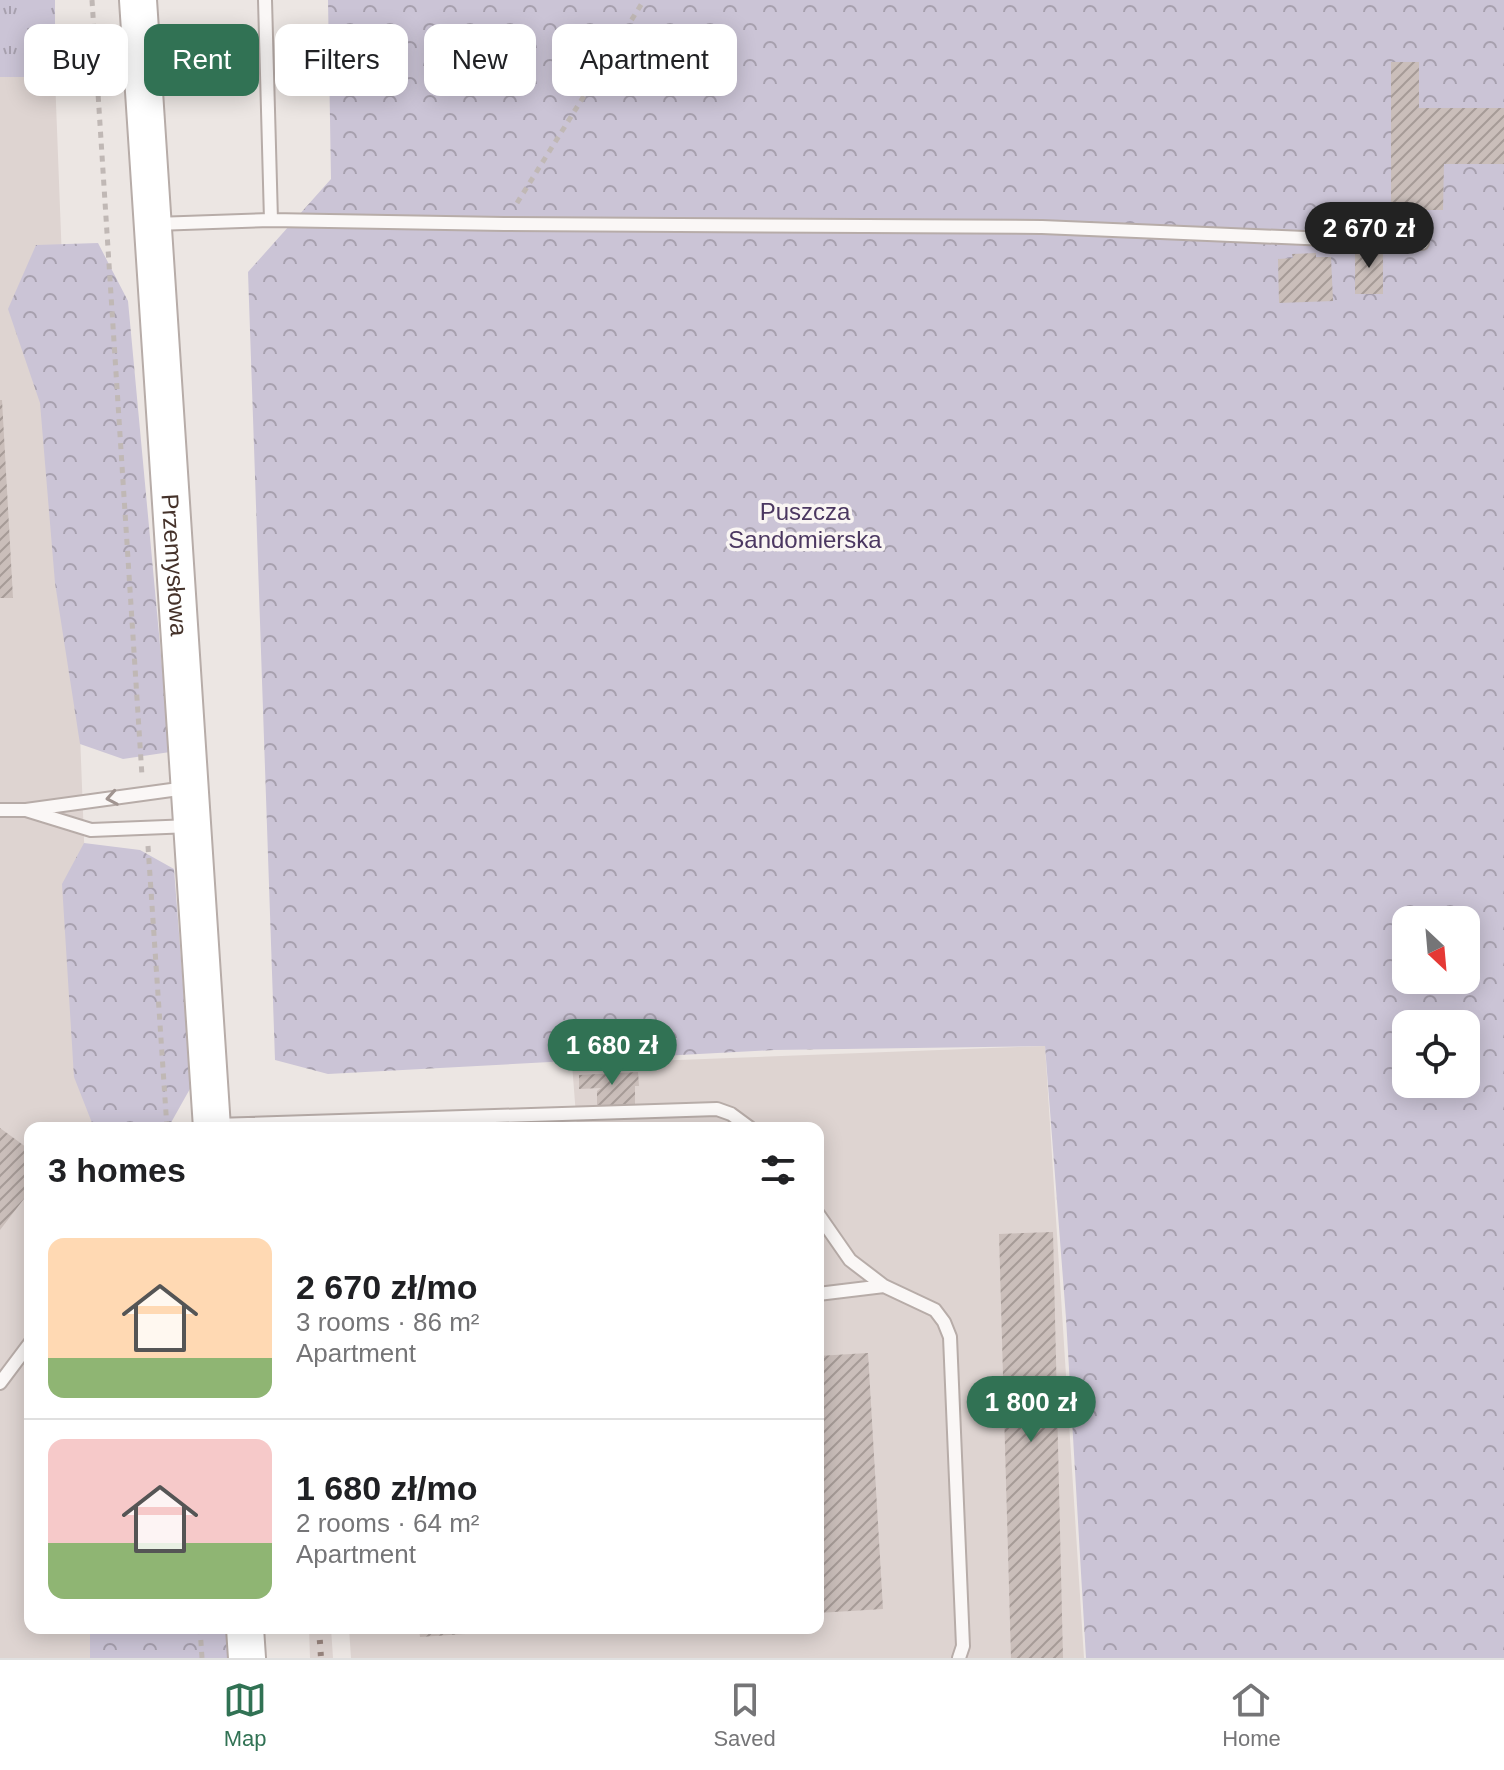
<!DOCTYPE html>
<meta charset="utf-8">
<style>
:root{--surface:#fff;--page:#f2f2f2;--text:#202124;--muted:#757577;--line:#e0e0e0;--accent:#317254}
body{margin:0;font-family:Arial,sans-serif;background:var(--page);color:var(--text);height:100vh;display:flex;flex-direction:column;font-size:30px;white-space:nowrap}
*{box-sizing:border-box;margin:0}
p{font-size:26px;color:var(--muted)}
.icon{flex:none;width:44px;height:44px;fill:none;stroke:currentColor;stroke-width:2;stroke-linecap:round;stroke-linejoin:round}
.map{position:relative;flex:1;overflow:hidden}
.drawer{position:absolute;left:24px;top:1122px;width:800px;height:512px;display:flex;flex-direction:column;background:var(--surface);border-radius:16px;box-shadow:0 4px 20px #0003}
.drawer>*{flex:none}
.top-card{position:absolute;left:24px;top:24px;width:800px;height:72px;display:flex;gap:16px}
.needle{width:52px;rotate:154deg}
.tools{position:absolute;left:1392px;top:906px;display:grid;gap:16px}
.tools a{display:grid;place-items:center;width:88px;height:88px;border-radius:16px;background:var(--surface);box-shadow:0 4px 20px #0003;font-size:40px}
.price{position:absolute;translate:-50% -68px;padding:0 18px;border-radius:28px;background:var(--accent);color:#fff;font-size:26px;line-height:52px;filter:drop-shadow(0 2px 4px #0008)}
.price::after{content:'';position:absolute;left:50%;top:48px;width:24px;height:18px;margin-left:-12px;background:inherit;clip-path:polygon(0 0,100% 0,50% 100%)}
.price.selected{background:#222;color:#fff}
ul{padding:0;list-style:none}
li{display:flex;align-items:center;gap:24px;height:200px;padding:0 24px}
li+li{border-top:2px solid var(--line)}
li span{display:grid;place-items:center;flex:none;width:224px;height:160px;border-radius:16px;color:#555}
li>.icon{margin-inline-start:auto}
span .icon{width:96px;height:96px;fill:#fffc;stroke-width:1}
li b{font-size:34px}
h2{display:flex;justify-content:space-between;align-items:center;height:96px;padding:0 24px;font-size:34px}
.tag{padding:0 28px;border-radius:16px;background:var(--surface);box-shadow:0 4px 20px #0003;font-size:28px;line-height:72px}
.tag.selected{background:var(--accent);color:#fff}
.dock{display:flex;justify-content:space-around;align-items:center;height:112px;border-top:2px solid var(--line);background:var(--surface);font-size:22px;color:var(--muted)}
.dock a{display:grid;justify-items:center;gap:4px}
.dock .selected{color:var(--accent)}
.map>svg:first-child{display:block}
</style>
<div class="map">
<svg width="1504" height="1658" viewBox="0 0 1504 1658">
<defs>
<pattern id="grass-tufts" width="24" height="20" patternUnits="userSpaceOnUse" patternTransform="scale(2)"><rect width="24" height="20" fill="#cbc4d6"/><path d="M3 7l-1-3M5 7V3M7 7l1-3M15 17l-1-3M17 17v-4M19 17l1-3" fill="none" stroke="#a7a0ae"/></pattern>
<pattern id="forest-crowns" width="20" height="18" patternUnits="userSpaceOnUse" patternTransform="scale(2)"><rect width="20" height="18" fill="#cbc4d6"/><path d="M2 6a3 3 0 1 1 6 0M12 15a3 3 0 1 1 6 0" fill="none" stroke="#a7a0ae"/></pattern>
<pattern id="building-hatch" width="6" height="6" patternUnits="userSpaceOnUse" patternTransform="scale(2)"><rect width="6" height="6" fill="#cabeba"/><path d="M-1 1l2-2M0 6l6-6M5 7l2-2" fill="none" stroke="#a69b97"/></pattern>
</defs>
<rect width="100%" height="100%" fill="#ece6e3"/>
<path fill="#ded4d1" d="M0,77H55L95,1128H30V1628H114L115,1658H0Z
M1045,1046L1084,1658H351L349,1628H818V1128H577L572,1064Z
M309,1628H331L333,1658H310Z"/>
<path fill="url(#grass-tufts)" d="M0,0H55V77H0Z"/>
<path fill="url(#forest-crowns)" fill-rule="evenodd" d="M328,0H1504V1658H1086L1066,1318L1045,1046L774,1050L328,1074L275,1060L248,272L331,179ZM1406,920H1466V980H1406ZM1406,1024H1466V1084H1406Z
M98,243L128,301L170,752L123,759L80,744L55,583L40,403L8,309L36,245Z
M84,843L140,850L174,869L191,1087L168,1128H94L74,1077L62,884Z
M90,1628H228L230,1658H90Z"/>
<path fill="url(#building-hatch)" d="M1391,62H1419V108H1504V164H1444L1443,210H1391Z
M1355,247H1383V294H1355Z
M1316,253V257H1331L1333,301L1279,303L1278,259L1293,258L1292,254Z
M0,400H2L13,598H0Z
M638,1072L639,1086H635V1104L597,1106V1091L601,1088L579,1089V1075Z
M0,1128L30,1150V1191L0,1230Z
M1053,1232L1063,1658H1011L999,1234Z
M868,1353L883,1609L818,1613V1356Z
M419,1628H524V1630L420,1637Z"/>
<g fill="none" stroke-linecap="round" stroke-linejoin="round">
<defs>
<path id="lane" d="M265,0L271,220
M155,224L271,220L504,224L1042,227L1422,243
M186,788L26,810L91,830L191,826
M0,810H26
M215,1125L717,1109L731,1114L750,1128
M818,1214L850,1260L884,1286L935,1310L944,1322L950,1337L963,1646L959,1658
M818,1294L884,1286
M0,1383L30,1343"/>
<g id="secondary">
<path id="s1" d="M138,0L212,1128"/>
<path d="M245,1628L247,1658"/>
</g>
</defs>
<use href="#lane" stroke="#b7aca8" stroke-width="16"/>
<use href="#secondary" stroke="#b7aca8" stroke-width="40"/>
<path stroke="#c0b8b5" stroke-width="5" stroke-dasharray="6 6" stroke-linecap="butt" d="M92,0L142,776
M517,203L644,0
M148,846L167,1128
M200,1628L202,1658"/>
<use href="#lane" stroke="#faf7f6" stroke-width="12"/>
<use href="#secondary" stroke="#fff" stroke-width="36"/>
<path stroke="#96837c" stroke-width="6" stroke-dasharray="4 8" stroke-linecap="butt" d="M319,1628L321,1658"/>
</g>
<defs><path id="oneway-chevron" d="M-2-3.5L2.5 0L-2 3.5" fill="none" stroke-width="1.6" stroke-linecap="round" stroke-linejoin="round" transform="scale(2)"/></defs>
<use stroke="#a09490" href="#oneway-chevron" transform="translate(112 798) rotate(170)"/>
<g text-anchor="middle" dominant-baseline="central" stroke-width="7" stroke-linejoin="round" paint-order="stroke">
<g font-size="24" fill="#4b3761" stroke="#f9f5f3">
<text x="805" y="511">Puszcza<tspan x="805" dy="28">Sandomierska</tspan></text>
</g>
<g font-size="24" fill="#45322a" stroke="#f9f5f3">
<text stroke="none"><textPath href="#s1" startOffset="566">Przemysłowa</textPath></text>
</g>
</g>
</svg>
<div class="tools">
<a><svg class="needle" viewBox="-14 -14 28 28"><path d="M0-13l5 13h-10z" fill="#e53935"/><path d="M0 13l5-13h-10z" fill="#757577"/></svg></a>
<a><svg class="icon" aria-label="locate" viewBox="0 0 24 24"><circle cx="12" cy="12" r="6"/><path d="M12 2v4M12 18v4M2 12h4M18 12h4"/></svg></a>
</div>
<b class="price selected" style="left:1369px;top:270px">2 670 zł</b>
<b class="price" style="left:612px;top:1087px">1 680 zł</b>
<b class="price" style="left:1031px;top:1444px">1 800 zł</b>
<div class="top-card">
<a class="tag">Buy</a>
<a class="tag selected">Rent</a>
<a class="tag">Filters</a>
<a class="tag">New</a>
<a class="tag">Apartment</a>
</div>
<section class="drawer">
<h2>3 homes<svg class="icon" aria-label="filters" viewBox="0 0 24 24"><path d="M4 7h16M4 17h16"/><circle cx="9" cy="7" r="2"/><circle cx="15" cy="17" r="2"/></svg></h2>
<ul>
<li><span style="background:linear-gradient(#ffd9b3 75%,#8fb573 0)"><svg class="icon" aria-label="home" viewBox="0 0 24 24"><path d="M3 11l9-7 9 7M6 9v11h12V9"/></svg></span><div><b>2 670 zł/mo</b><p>3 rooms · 86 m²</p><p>Apartment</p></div></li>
<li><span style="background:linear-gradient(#f6c9c9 65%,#8fb573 0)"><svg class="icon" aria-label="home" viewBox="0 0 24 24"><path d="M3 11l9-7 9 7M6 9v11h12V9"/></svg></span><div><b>1 680 zł/mo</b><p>2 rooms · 64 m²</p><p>Apartment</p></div></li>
</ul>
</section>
</div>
<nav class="dock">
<a class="selected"><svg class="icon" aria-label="map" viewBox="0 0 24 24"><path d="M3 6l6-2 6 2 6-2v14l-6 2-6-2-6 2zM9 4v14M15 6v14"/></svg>Map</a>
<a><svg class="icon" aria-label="saved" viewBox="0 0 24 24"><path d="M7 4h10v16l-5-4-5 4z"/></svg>Saved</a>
<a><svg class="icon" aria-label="home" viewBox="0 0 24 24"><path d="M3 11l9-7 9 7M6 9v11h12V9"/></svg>Home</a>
</nav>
